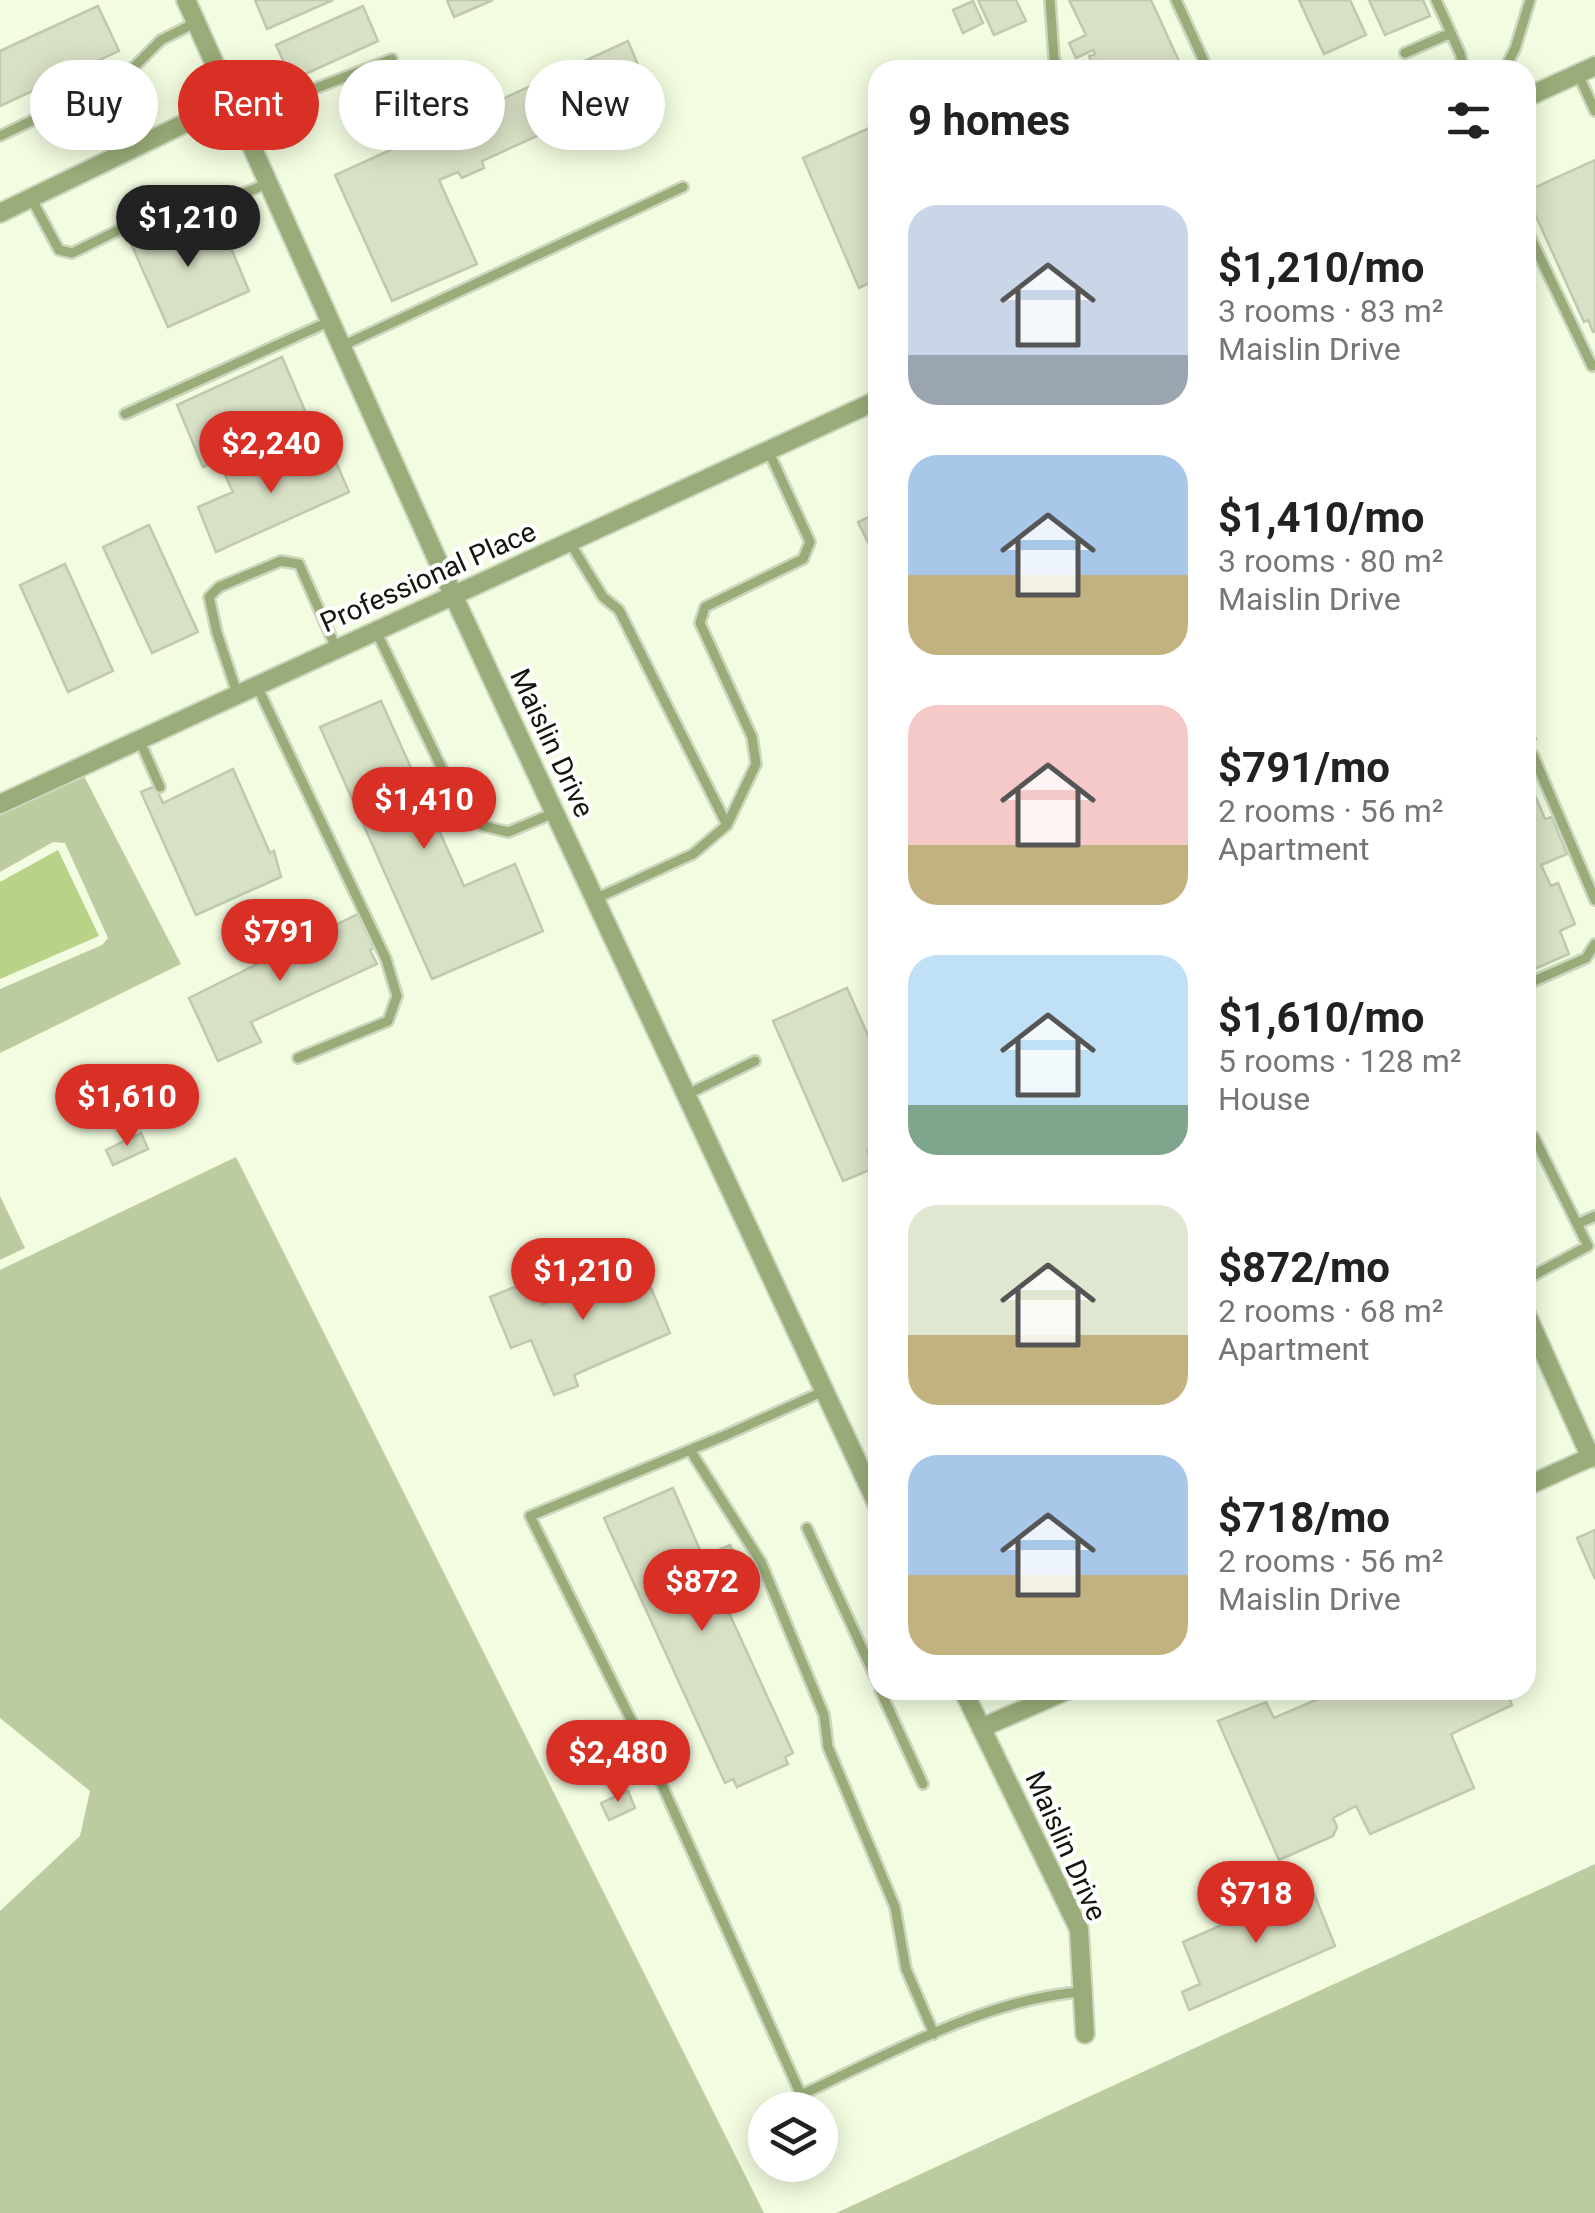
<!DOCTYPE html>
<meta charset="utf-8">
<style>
:root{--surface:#fff;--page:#f2f2f2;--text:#222;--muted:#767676;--accent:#d93025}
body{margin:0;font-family:Roboto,sans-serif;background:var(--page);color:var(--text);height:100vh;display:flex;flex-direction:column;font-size:38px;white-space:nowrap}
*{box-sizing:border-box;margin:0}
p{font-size:32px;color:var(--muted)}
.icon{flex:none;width:55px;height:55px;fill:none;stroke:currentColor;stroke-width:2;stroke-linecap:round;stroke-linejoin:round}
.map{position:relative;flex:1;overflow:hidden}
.sheet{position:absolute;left:868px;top:60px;width:668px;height:1640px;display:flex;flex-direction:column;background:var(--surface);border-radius:30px;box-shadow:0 5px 25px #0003}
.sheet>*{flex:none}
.banner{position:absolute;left:30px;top:60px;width:688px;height:90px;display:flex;gap:20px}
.tools{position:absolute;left:748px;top:2092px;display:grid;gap:20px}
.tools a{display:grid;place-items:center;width:90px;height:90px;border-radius:50%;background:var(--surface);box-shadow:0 5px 25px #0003;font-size:50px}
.price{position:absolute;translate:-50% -85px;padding:0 22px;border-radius:35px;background:var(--accent);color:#fff;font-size:32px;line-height:65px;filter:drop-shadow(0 2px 5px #0008)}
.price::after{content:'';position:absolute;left:50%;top:60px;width:30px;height:22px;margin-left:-15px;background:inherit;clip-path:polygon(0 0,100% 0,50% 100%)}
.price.selected{background:#222;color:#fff}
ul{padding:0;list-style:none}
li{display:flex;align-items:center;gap:30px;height:250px;padding:0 40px}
li span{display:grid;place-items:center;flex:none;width:280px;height:200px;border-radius:30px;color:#555}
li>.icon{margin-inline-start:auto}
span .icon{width:120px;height:120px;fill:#fffc;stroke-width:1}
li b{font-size:42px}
h2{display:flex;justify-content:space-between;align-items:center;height:120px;padding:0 40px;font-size:42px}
.chip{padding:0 35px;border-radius:45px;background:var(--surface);box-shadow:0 5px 25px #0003;font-size:35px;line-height:90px}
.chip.selected{background:var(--accent);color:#fff}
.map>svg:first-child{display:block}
</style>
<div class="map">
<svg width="1595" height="2213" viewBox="0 0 1595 2213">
<rect width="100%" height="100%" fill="#f1fce0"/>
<path fill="#bccca0" d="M84,776L181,964L0,1053V989L102,945L108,938L65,843L53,842L0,872V815Z
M236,1157L764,2213H0V1911L80,1836L90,1791L0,1718V1270Z
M0,1196L25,1248L0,1260Z
M1595,1864V2213H836Z"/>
<path fill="#b8d287" d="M58,850L99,936L0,979V882Z"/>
<path fill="#d7e1c5" stroke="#bfc9ae" stroke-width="2.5" d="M255,0H333L267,29Z
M447,0H493L454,17Z
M978,0H1016L1026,21L994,35Z
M1069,0H1151L1183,70H1102L1098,61L1092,64L1089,56L1095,54L1093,50L1076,58L1069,43L1086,35Z
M1299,0H1350L1366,35L1324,54Z
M1369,0H1423L1430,16L1385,35Z
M973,1L983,23L963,33L953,10Z
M98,6L119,51L0,106V51Z
M363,6L378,41L292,80L276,45Z
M628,41L647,86L482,161L484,168L462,178L458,172L439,180L477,264L392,301L335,175L439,128L436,120L452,114L455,121Z
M878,124V279L859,288L803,158Z
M1595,160V331L1593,332L1588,320L1584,322L1525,192Z
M179,217L189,239L221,224L249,291L168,327L129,239Z
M282,357L309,420L203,467L177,405Z
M330,448L349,492L216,552L198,507L233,492L225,475L277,452L284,468Z
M878,513V563L858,522Z
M149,525L198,632L152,653L103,547Z
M65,564L113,671L68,692L20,585Z
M381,701L464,886L515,864L543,931L432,979L320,727Z
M1525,713L1536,739L1525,743Z
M233,769L270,853L274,851L281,877L196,915L141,792L155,786L163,803Z
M1534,793L1545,819L1552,817L1567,854L1541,865L1551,886L1558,883L1575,924L1560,931L1569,954L1525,973V796Z
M358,914L374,948L370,950L377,964L251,1022L261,1042L218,1061L189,998Z
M847,988L878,1058V1146L867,1150L874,1168L843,1181L773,1021Z
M141,1133L148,1149L113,1165L106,1150Z
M640,1262L670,1333L574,1375L578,1386L554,1395L531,1340L511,1348L490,1297L532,1280L542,1305Z
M673,1488L703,1557L730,1545L750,1592L725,1604L793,1753L785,1757L788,1764L737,1787L733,1779L725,1783L604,1518Z
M1595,1530V1579L1577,1538Z
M1339,1690H1506L1512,1705L1451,1734L1474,1788L1370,1834L1356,1806L1333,1818L1337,1827L1333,1836L1279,1860L1218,1721L1266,1702L1274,1718Z
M628,1791L635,1808L609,1820L601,1803Z
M1311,1886L1335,1946L1189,2010L1182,1992L1200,1984L1183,1942Z"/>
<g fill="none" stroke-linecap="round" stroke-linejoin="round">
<defs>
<path id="service" d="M1050,0L1054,58L1059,70
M1176,0L1208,70
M1436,0L1460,53L1464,70
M1405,53L1451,33
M1504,70L1515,49L1530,0
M1578,74L1595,111
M238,118L392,59
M0,136L125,76L161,40L195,23
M31,198L59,250L72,253L174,203L213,205L267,184
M1525,226L1592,366L1595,365
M342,346L683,187
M125,414L328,322
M570,543L603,597L619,610L727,825
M376,631L448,781L467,814L483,826L508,832L554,813
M257,686L386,959L397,996L388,1021L298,1058
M237,693L217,633L209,597L219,587L281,561L299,564L336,648
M139,739L160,787
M1533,755L1595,900
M595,899L693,854L727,825L756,764L752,737L700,623L705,607L803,559L810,542L768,450
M1525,985L1586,958L1595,944
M686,1095L755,1061
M1525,1141L1534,1137L1577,1224L1595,1216
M1525,1280L1588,1246L1577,1224
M824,1391L726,1435L530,1516L650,1758L801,2095C885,2056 990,1997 1083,1992
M690,1450L761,1562L824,1715L828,1747L895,1907L906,1969L934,2034
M807,1528L878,1683
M880,1690L923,1784"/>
<path id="minor" d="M186,0L454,597L878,1506
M1525,98L1595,66
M0,213L231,101
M0,804L878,400
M1525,1311L1591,1458
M1525,1487L1595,1455
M963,1690L1079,1929L1085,2034
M981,1728L1068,1690"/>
</defs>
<use href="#service" stroke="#cdd7be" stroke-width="14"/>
<use href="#minor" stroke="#cdd7be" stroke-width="22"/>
<use href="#service" stroke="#9aac79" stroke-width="9"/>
<use href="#minor" stroke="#9aac79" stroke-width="18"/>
</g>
<g text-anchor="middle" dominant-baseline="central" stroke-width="8" stroke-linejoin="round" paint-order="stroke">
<g font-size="28" fill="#13160d" stroke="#fff">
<text transform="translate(428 577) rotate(-24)">Professional Place</text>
<text transform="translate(552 743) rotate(65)">Maislin Drive</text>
<text transform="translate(1066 1846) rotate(66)">Maislin Drive</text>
</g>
</g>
</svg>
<div class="tools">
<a><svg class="icon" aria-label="layers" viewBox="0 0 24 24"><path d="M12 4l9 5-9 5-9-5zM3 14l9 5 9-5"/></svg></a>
</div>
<b class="price selected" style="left:188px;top:270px">$1,210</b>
<b class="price" style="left:271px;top:496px">$2,240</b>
<b class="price" style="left:424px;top:852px">$1,410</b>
<b class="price" style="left:280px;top:984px">$791</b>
<b class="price" style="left:127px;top:1149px">$1,610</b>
<b class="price" style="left:583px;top:1323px">$1,210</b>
<b class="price" style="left:702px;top:1634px">$872</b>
<b class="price" style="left:618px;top:1805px">$2,480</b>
<b class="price" style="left:1256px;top:1946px">$718</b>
<div class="banner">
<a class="chip">Buy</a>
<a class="chip selected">Rent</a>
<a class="chip">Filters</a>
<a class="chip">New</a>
</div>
<section class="sheet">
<h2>9 homes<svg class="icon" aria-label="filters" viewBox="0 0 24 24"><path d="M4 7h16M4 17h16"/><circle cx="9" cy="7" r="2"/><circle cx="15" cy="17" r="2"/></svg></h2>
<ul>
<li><span style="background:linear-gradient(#c9d6e8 75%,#9aa5b1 0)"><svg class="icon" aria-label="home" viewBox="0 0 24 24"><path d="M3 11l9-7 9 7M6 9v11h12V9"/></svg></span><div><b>$1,210/mo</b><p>3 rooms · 83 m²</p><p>Maislin Drive</p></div></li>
<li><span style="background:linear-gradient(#a9c7e8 60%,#c2b280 0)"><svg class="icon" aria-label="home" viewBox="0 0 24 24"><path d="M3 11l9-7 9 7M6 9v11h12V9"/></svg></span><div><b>$1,410/mo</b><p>3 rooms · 80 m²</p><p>Maislin Drive</p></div></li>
<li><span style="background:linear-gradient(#f6c9c9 70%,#c2b280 0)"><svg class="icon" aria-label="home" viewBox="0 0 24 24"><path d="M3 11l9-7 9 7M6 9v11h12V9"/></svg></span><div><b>$791/mo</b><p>2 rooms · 56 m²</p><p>Apartment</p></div></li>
<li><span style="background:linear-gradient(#bfe0f5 75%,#7fa58c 0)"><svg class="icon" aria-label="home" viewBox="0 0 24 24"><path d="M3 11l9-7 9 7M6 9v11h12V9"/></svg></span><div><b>$1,610/mo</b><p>5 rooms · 128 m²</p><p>House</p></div></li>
<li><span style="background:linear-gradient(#dfe7d0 65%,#c2b280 0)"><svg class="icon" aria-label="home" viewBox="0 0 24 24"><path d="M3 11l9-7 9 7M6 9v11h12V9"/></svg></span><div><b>$872/mo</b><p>2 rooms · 68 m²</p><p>Apartment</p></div></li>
<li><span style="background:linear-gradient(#a9c7e8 60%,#c2b280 0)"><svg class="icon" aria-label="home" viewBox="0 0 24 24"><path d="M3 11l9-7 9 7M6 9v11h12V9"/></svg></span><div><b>$718/mo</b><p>2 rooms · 56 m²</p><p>Maislin Drive</p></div></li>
</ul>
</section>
</div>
